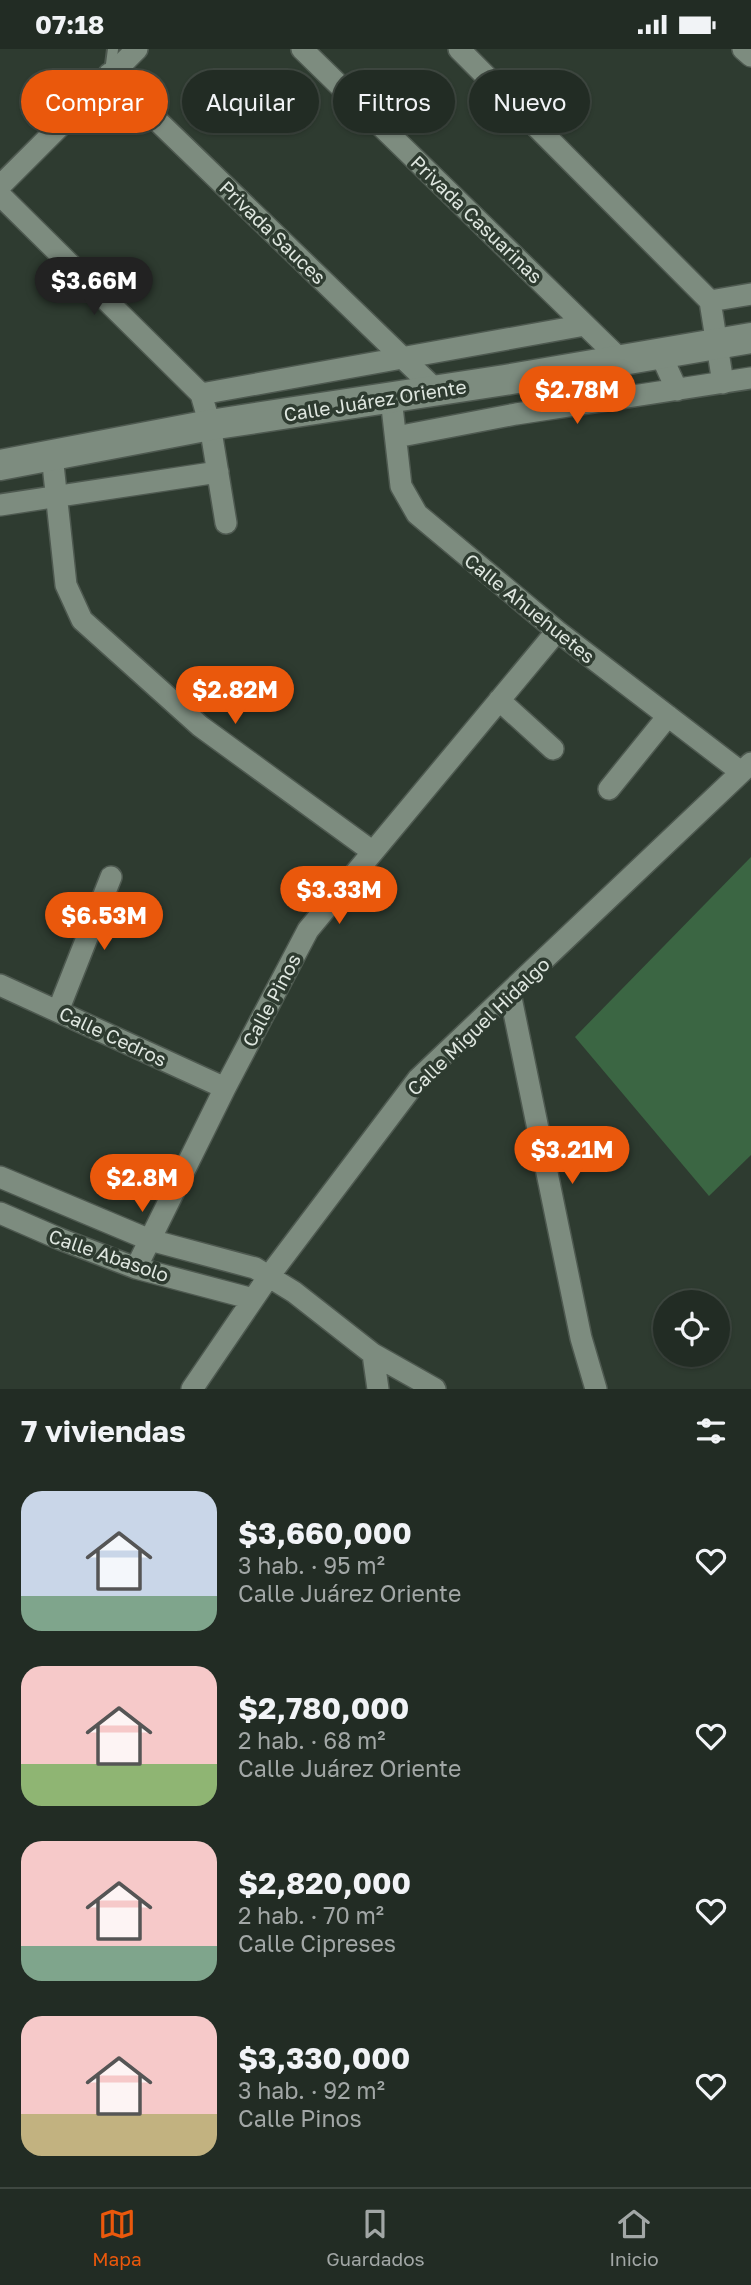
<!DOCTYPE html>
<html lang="es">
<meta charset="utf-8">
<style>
:root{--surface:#222c24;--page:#2a342c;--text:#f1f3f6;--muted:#a2a7a6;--line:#3f4841;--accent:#ea580c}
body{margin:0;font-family:"Golos Text",sans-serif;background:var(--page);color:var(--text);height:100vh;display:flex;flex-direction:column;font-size:26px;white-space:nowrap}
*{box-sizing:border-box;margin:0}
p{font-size:23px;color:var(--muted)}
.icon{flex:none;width:38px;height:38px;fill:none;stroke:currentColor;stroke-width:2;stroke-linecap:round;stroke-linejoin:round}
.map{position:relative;height:1340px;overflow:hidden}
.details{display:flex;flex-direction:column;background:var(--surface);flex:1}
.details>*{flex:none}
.banner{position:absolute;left:21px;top:21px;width:710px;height:63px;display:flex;gap:14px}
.tools{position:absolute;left:653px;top:1241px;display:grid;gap:14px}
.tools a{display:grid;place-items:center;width:77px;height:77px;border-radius:50%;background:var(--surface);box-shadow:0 2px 5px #0004,0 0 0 2px var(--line);font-size:35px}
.price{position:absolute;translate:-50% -60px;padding:0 16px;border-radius:24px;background:var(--accent);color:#fff;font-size:23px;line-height:46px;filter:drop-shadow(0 2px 4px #0008)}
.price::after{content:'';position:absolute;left:50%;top:42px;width:21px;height:16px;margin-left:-10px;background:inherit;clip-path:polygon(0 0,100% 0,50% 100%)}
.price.on{background:#222;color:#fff}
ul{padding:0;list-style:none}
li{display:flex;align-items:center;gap:21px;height:175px;padding:0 21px}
li span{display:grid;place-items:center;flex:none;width:196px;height:140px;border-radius:21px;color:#555}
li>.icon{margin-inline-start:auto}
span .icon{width:84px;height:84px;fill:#fffc;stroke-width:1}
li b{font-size:30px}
h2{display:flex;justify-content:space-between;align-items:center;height:84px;padding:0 21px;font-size:30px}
.chip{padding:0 24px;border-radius:32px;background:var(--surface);box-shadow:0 2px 5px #0004,0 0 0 2px var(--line);font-size:24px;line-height:63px}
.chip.on{background:var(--accent);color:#fff}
.status{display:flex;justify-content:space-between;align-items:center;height:49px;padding:0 35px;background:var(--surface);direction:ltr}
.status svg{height:19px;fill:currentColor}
.menu{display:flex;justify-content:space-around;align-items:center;height:98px;border-top:2px solid var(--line);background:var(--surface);font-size:19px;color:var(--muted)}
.menu a{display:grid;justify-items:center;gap:4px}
.menu .on{color:var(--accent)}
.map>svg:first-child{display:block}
</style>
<div class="status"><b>07:18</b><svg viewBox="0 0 49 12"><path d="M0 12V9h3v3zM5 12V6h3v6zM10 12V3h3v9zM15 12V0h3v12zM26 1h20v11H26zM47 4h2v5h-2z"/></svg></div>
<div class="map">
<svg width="751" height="1340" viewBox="0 0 751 1340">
<rect width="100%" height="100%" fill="#2e3b30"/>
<path fill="#3b6643" d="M751,808V1106L709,1147L575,988Z"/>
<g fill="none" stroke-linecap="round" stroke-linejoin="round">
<defs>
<path id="lane" d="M110,23L113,0"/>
<path id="street" d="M302,0L621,311
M459,0L710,252L723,334
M743,0L751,7
M109,25L436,341
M0,137L137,0
M0,146L201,345L210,376L226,474
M710,252L751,245
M660,304L677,341
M201,345L585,276
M391,349L401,437L417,465L557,582L741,723
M396,388L516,365L751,329
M52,406L66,536L82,571L200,677L373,803
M0,456L218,423
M499,651L553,700
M609,740L668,667
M0,936L225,1039
M510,944L581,1289L596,1340
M58,962L111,828
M0,1128L150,1191L255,1219L294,1243L373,1305L435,1340
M0,1164L60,1190L136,1219L253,1250
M136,1219L225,1039L308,881L557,582
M373,1305L378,1340
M192,1340L269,1227L418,1030L751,714"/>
<path id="secondary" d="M0,416L210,376L505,331L751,289"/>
</defs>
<use href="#lane" stroke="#4e5950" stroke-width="14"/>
<use href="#street" stroke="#4e5950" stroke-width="24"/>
<use href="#secondary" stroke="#4e5950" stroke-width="33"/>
<use href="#lane" stroke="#7d8c7f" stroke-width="10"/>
<use href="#street" stroke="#7d8c7f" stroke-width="21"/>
<use href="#secondary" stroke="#7d8c7f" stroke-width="30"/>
</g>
<g text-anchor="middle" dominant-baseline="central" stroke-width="7" stroke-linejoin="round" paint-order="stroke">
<g font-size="19" fill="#dfe7e0" stroke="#2e3b30">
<text transform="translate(477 170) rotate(44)">Privada Casuarinas</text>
<text transform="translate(273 183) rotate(44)">Privada Sauces</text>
<text transform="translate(375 351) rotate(-9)">Calle Juárez Oriente</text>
<text transform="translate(530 559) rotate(39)">Calle Ahuehuetes</text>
<text transform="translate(271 951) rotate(-62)">Calle Pinos</text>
<text transform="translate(478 977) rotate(-44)">Calle Miguel Hidalgo</text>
<text transform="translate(113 987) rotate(25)">Calle Cedros</text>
<text transform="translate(109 1206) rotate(19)">Calle Abasolo</text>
</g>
</g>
</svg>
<div class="tools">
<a><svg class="icon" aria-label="locate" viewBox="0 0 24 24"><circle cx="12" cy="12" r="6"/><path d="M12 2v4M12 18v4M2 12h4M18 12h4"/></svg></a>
</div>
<b class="price on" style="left:94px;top:268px">$3.66M</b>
<b class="price" style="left:577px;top:377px">$2.78M</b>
<b class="price" style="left:235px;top:677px">$2.82M</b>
<b class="price" style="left:339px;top:877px">$3.33M</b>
<b class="price" style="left:104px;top:903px">$6.53M</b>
<b class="price" style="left:572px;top:1137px">$3.21M</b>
<b class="price" style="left:142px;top:1165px">$2.8M</b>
<div class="banner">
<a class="chip on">Comprar</a>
<a class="chip">Alquilar</a>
<a class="chip">Filtros</a>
<a class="chip">Nuevo</a>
</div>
</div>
<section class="details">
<h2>7 viviendas<svg class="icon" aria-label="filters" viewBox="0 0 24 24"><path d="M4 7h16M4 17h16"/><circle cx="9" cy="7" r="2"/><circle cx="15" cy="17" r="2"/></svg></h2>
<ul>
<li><span style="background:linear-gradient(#c9d6e8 75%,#7fa58c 0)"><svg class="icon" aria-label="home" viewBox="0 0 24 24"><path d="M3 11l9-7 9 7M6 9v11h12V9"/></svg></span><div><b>$3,660,000</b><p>3 hab. · 95 m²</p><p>Calle Juárez Oriente</p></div><svg class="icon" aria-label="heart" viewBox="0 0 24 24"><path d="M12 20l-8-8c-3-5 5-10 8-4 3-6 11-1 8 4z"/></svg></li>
<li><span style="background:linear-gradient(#f6c9c9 70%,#8fb573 0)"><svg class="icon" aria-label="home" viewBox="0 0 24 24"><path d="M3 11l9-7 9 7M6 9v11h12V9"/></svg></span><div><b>$2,780,000</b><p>2 hab. · 68 m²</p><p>Calle Juárez Oriente</p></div><svg class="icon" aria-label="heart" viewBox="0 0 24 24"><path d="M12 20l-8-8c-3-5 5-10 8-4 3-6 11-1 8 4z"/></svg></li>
<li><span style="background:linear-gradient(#f6c9c9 75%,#7fa58c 0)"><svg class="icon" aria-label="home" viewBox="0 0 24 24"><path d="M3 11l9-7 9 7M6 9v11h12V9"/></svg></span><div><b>$2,820,000</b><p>2 hab. · 70 m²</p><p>Calle Cipreses</p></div><svg class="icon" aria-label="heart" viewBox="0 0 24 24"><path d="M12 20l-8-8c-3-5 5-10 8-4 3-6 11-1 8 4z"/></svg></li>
<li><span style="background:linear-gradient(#f6c9c9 70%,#c2b280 0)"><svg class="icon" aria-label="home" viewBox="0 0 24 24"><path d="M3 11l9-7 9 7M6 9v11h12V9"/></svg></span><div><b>$3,330,000</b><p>3 hab. · 92 m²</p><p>Calle Pinos</p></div><svg class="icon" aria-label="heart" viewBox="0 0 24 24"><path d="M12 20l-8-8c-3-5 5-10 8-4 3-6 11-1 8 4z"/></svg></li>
</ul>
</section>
<nav class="menu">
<a class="on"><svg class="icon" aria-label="map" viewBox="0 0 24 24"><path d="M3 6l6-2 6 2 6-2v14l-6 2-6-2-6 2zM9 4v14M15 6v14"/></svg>Mapa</a>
<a><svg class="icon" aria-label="saved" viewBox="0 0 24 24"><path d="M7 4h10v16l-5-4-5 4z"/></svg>Guardados</a>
<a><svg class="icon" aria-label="home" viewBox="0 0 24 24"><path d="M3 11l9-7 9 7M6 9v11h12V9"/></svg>Inicio</a>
</nav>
